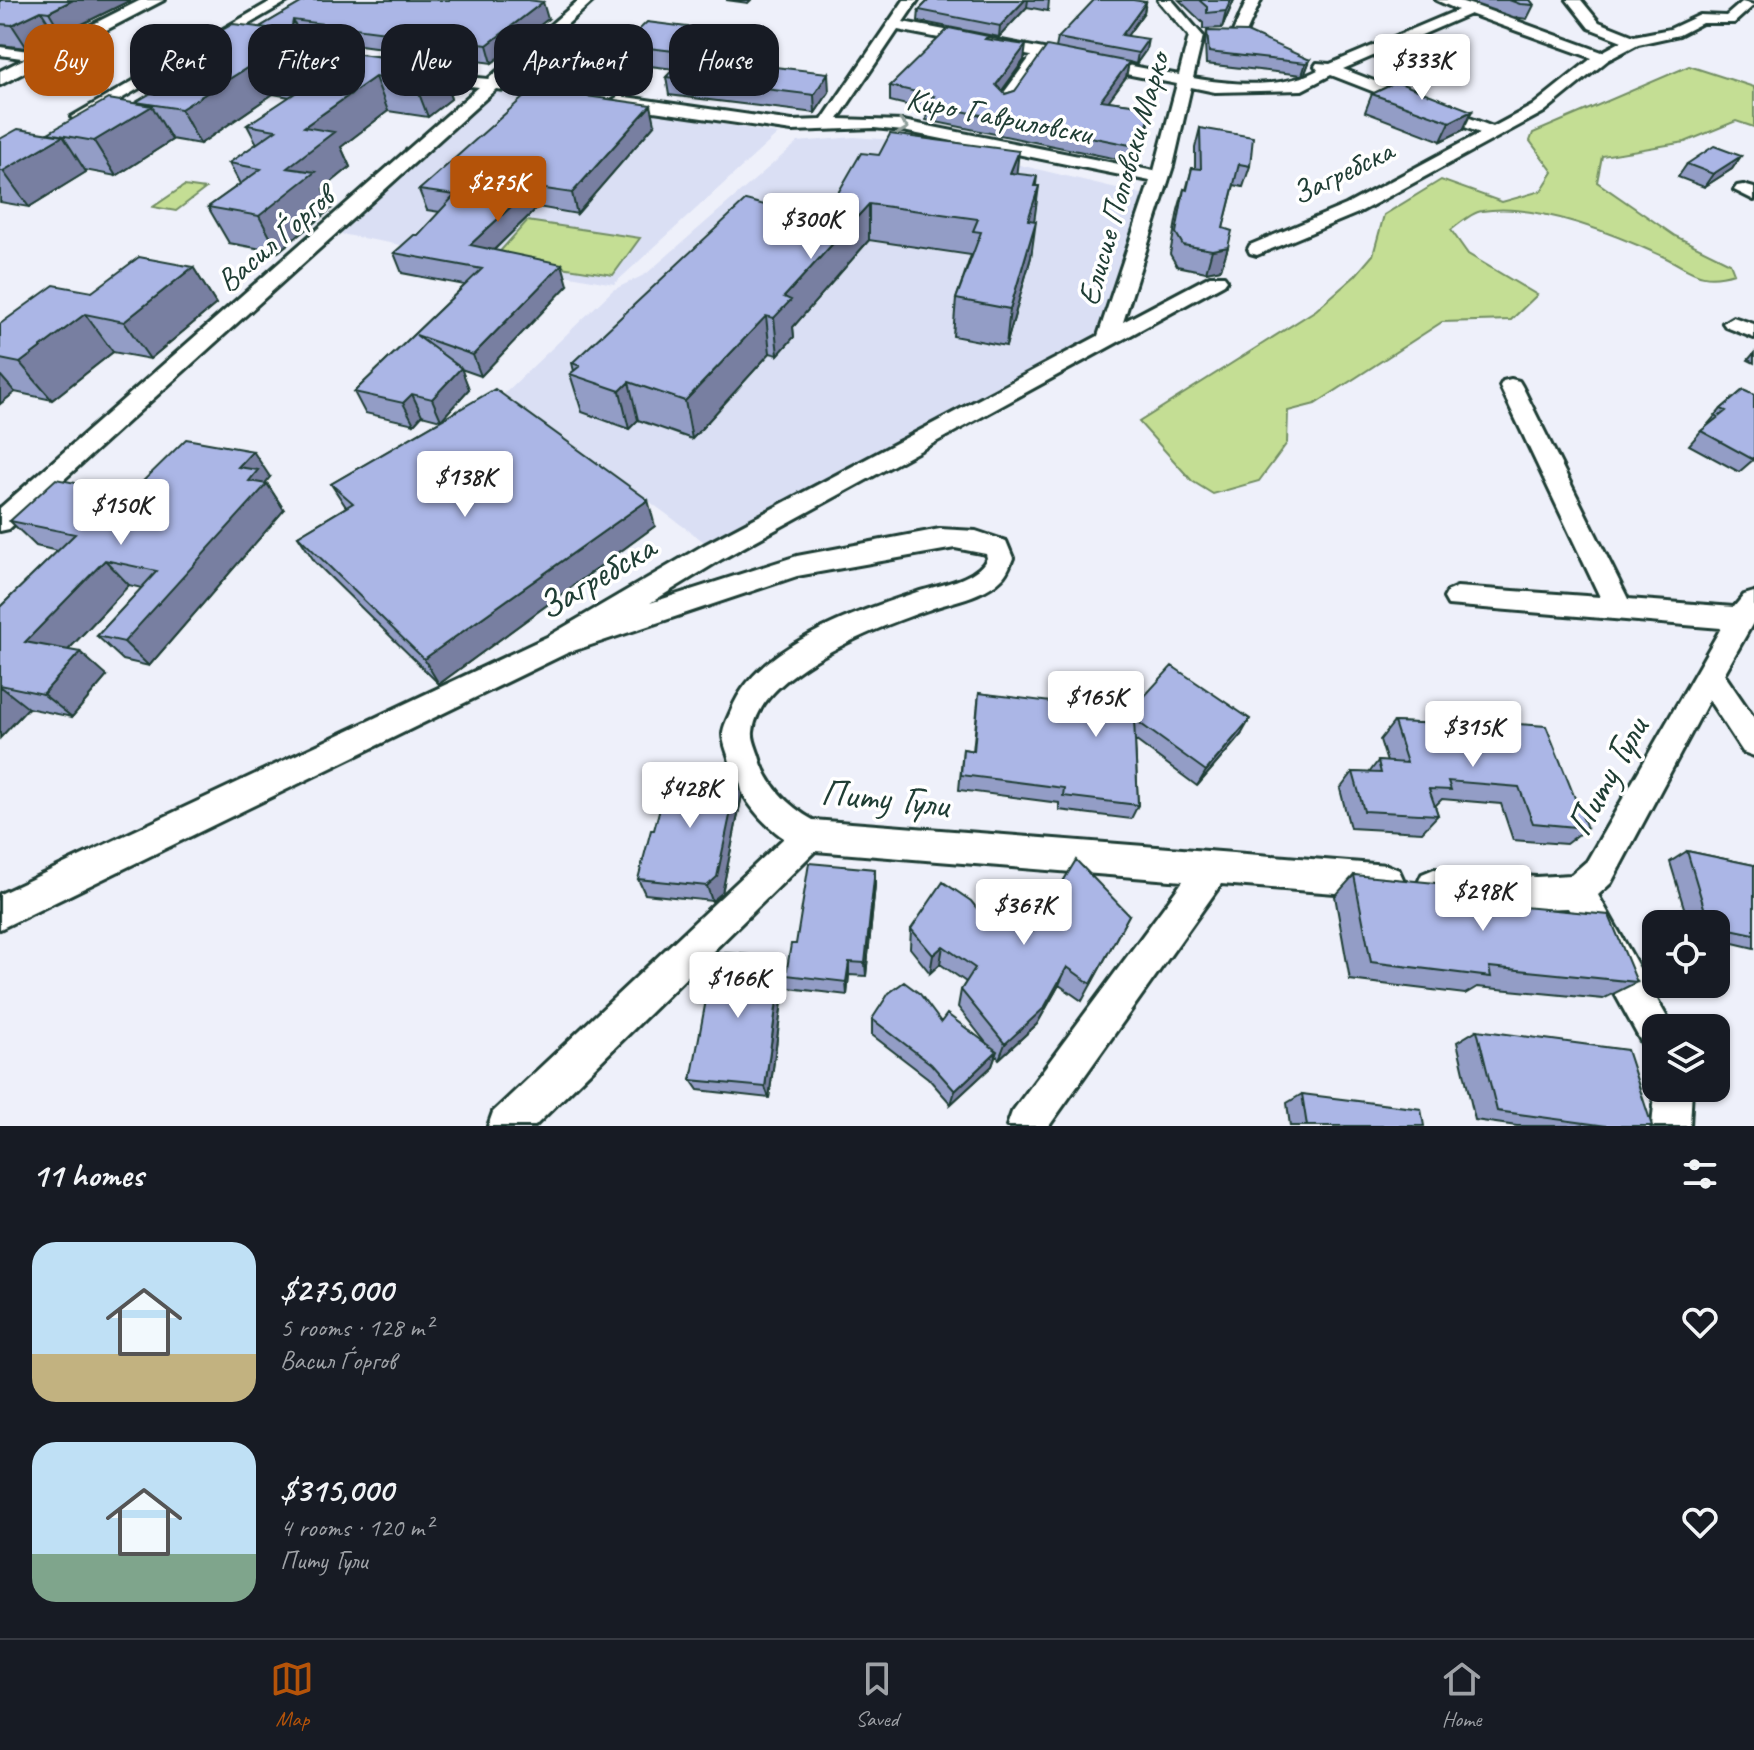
<!DOCTYPE html>
<meta charset="utf-8">
<style>
:root{--surface:#171b24;--page:#20242c;--text:#f1f3f6;--muted:#9ea1a6;--line:#363941;--accent:#b45309}
body{margin:0;font-family:Caveat,sans-serif;background:var(--page);color:var(--text);height:100vh;display:flex;flex-direction:column;font-size:30px;white-space:nowrap}
*{box-sizing:border-box;margin:0}
p{font-size:26px;color:var(--muted)}
.icon{flex:none;width:44px;height:44px;fill:none;stroke:currentColor;stroke-width:2;stroke-linecap:round;stroke-linejoin:round}
.map{position:relative;height:1126px;overflow:hidden}
.side{display:flex;flex-direction:column;background:var(--surface);flex:1}
.side>*{flex:none}
.banner{position:absolute;left:24px;top:24px;width:800px;height:72px;display:flex;gap:16px}
.buttons{position:absolute;left:1642px;top:910px;display:grid;gap:16px}
.buttons a{display:grid;place-items:center;width:88px;height:88px;border-radius:16px;background:var(--surface);box-shadow:0 2px 6px #0004;font-size:40px}
.price{position:absolute;translate:-50% -68px;padding:0 18px;border-radius:8px;background:#fff;color:#222;font-size:26px;line-height:52px;filter:drop-shadow(0 2px 4px #0008)}
.price::after{content:'';position:absolute;left:50%;top:48px;width:24px;height:18px;margin-left:-12px;background:inherit;clip-path:polygon(0 0,100% 0,50% 100%)}
.price.selected{background:var(--accent);color:#fff}
ul{padding:0;list-style:none}
li{display:flex;align-items:center;gap:24px;height:200px;padding:0 32px}
li span{display:grid;place-items:center;flex:none;width:224px;height:160px;border-radius:24px;color:#555}
li>.icon{margin-inline-start:auto}
span .icon{width:96px;height:96px;fill:#fffc;stroke-width:1}
li b{font-size:34px}
h2{display:flex;justify-content:space-between;align-items:center;height:96px;padding:0 32px;font-size:34px}
.chip{padding:0 28px;border-radius:24px;background:var(--surface);box-shadow:0 2px 6px #0004;font-size:28px;line-height:72px}
.chip.selected{background:var(--accent);color:#fff}
.menu{display:flex;justify-content:space-around;align-items:center;height:112px;border-top:2px solid var(--line);background:var(--surface);font-size:22px;color:var(--muted)}
.menu a{display:grid;justify-items:center;gap:4px}
.menu .selected{color:var(--accent)}
.map>svg:first-child{display:block}
</style>
<div class="map">
<svg width="1754" height="1126" viewBox="0 0 1754 1126">
<rect width="100%" height="100%" fill="#eef0fa"/>
<filter id="ink" filterUnits="userSpaceOnUse"><feTurbulence type="fractalNoise" baseFrequency=".0125" numOctaves="2"/><feDisplacementMap in="SourceGraphic" scale="16" xChannelSelector="R" yChannelSelector="G"/><feConvolveMatrix kernelMatrix="1 2 1 2 8 2 1 2 1" color-interpolation-filters="sRGB"/></filter>
<g filter="url(#ink)">
<path fill="#dadff4" d="M500,84L778,134L614,284L335,233Z
M854,137L923,142L1146,195L1106,332L707,544L504,394L613,290L646,274L798,142Z"/>
<path fill="#c4de94" stroke="#728e64" stroke-width="2" d="M1689,66L1754,87V127L1736,121L1685,142L1602,156L1597,182L1675,236L1730,263L1734,273C1698,284 1691,269 1660,255C1612,233 1536,202 1482,211C1472,212 1459,224 1451,230L1468,254L1537,295L1511,320L1442,322L1315,404L1288,411L1287,443L1259,481L1213,494L1192,481L1139,422L1316,310L1355,276L1373,255L1384,215L1441,180L1502,202L1541,191L1553,172L1530,141L1533,133Z
M184,186L205,189L176,211L153,207Z
M527,221L640,238L613,275L495,257Z"/>
<g fill="none" stroke-linecap="round" stroke-linejoin="round">
<defs>
<path id="street" d="M273,0H290L85,120L79,122L71,117Z
M579,0H594L505,81L568,89L573,91V97L496,89L9,529L0,531V508L479,87L409,79L401,74L404,71L488,79Z
M904,0H918L903,22L1179,75L1189,36L1158,0H1172L1203,36L1193,78C1231,85 1284,89 1318,70L1315,66L1317,63L1330,64L1458,10L1436,0H1456L1476,6L1602,52L1622,41L1589,28L1567,0H1581L1599,22L1634,36L1670,29L1700,15L1726,16L1742,2L1754,5L1734,23H1702L1679,35L1638,44L1608,60L1544,112L1358,213L1257,255L1250,253L1248,249L1250,245L1346,205L1480,133L1331,75L1302,90L1215,92L1191,87L1173,166L1123,322L1210,276H1224L1227,280L1224,284L722,559L650,603L797,556L940,529L976,531L1006,541L1013,558C1010,565 1007,574 1001,579C983,597 951,601 928,610C880,626 758,673 753,732C752,739 757,749 759,756C766,784 788,806 813,820L1387,865L1399,870L1404,881L1399,892L1387,897L1221,884L1049,1126H1007L1012,1112L1183,881L815,851L535,1126H488L493,1112L784,838C757,820 736,790 729,758C727,751 723,742 723,734C723,727 728,718 731,711C755,646 856,612 917,592C938,585 977,580 987,558L986,554L955,548L797,576L567,653L0,929V894L547,637L704,545L1098,336L1150,181L903,131L874,128L792,131L619,106L611,101L619,96L792,121L822,120ZM1470,14L1592,58L1532,106L1493,127L1343,69ZM898,30L1031,56L997,102L1005,107L1011,105L1044,58L1177,84L1154,171L903,121L838,119Z
M1247,0H1261L1244,37H1234L1232,34Z
M0,47L43,53L50,57L43,61L0,55Z
M1743,185L1754,188V200L1734,190L1737,186Z
M1733,317L1754,324V338L1726,327L1723,323Z
M1511,379L1519,381L1522,386L1628,599L1734,607L1744,595L1754,592V621L1724,674L1754,718V756L1743,752L1709,700L1611,883L1598,895L1673,1028H1656V1050L1643,1045L1568,908L1536,909L1434,901L1422,896L1417,885L1422,874L1434,869L1536,877L1571,875L1587,861L1721,628L1448,605L1444,598L1448,591L1457,587L1600,597L1500,386L1503,381Z
M1656,1083V1088H1692L1690,1126H1652Z"/>
<path id="secondary" d="M141,0H164L0,85V71Z"/>
</defs>
<use href="#street" stroke="#1f3d34" stroke-width="6"/>
<use href="#secondary" stroke="#1f3d34" stroke-width="6"/>
<use href="#street" fill="#fff" fill-rule="evenodd"/>
<use href="#secondary" fill="#fff" fill-rule="evenodd"/>
</g>
<path fill="#939dc6" stroke="#1f3d34" stroke-width="2" d="M0,0H131L62,34L55,33L27,48L0,45Z
M306,0L548,19L492,63L301,37L300,46L440,65L451,99L428,117L388,111L341,147L350,167L323,189L332,208L278,252L229,243L208,207L240,184L229,163L257,144L247,125L290,97L273,94L200,144L171,139L172,140L116,176L85,170L86,172L29,207L0,202V139L49,134L136,103L190,70L179,49L215,34L260,27Z
M726,0H751L748,3Z
M929,0H1049L1048,11L1027,7L999,37L918,21L919,10Z
M1179,0H1234L1222,28L1203,29V23Z
M1463,0H1530L1534,5L1527,19L1513,17Z
M1146,2L1144,12L1127,36L1146,50L1136,64L1129,62L1126,77L1108,101L1153,107L1149,123L1137,163L926,120L927,110L890,101V86L987,39L1024,60L1002,91L1005,94L1015,91L1056,48L1058,38Z
M1207,31L1310,60L1305,73L1302,75L1206,64L1205,43Z
M619,39L622,57L591,90L574,88L575,94L655,124L577,214L538,207L494,250L568,285L481,376L461,369L469,389L442,419L655,526L439,684L315,562L298,536L346,507L331,484L441,420L422,415L414,424L365,413L354,392L465,285L402,273L394,253L418,235L440,212L427,210L419,190L561,83L559,74L542,72L537,54Z
M623,45L706,47L696,58L829,92L815,113L669,95L666,77L674,69L626,63Z
M1397,82L1463,130L1441,141L1365,112L1372,94Z
M1200,128L1250,166L1243,187L1234,185L1223,228L1228,247L1221,269L1206,272L1177,266L1170,254L1178,210L1184,189L1186,190L1192,168H1195V148Z
M1741,156L1732,169L1704,187L1678,177L1687,164Z
M1016,174L1036,186L1031,257L1006,346L953,336L956,299L971,255L869,240L793,327L794,337L778,355L770,353L692,439L638,420L629,429L582,412L570,374L574,371L572,363L817,219L838,193Z
M193,267L216,304L150,359L113,352L52,400L15,392L0,404V324L92,292Z
M1754,353V363L1748,360Z
M1743,390L1754,459L1739,472L1689,445L1701,431L1711,423H1709L1721,409Z
M270,477L266,482L284,510L149,666L123,660L97,636L142,588L129,585L68,650L107,676L72,717L28,708L0,738V607L58,551L36,546L10,521L130,494Z
M979,693L1241,735L1197,786L1135,740L1138,805L1131,819L1059,810V803L959,790L963,749L973,751Z
M1464,720L1587,828L1566,844L1513,840L1501,804L1442,799L1435,806L1438,815L1422,832L1350,828L1340,789L1353,772L1369,773L1378,761L1387,762L1380,740L1394,722L1459,725Z
M742,795L722,893L712,901L645,894L638,879Z
M1687,851L1754,865V948L1716,939V924H1689L1670,862Z
M1354,875L1471,902L1637,982L1603,999L1477,987L1465,994L1350,980L1335,896Z
M875,885L866,976L849,975L847,995L789,988L786,975L796,944Z
M1129,915L1082,1001L1059,985L1037,1024L999,1059L996,1055L992,1066L951,1104L928,1078L872,1035V1019L941,1022L987,1044L958,1007L961,990L966,982L940,964L930,973L910,948L911,929L988,922L1033,931Z
M783,958L786,972L769,1098L698,1090L691,1080Z
M1477,1030L1652,1126H1517L1475,1120L1457,1042Z
M1302,1094L1424,1126H1290L1287,1103Z"/>
<path fill="#787fa1" stroke="#1f3d34" stroke-width="2" d="M73,0H131L62,34L49,12Z
M1025,0H1028L1027,7L999,37L1000,26Z
M1231,0H1234L1222,28L1226,11Z
M543,2L548,19L492,63L487,45Z
M1146,2L1144,12L1120,46L1122,35Z
M41,11L55,33L27,48L12,25Z
M293,20L301,37L299,49L291,31Z
M703,29L706,47L684,70L682,52Z
M283,30L297,63L280,43Z
M619,39L622,57L591,90L587,72Z
M1148,39L1146,50L1136,64L1138,53Z
M1026,45L1024,60L995,100L996,85Z
M1310,60L1305,73L1302,75L1306,63Z
M258,61L273,94L200,144L181,109Z
M1129,62L1126,77L1098,115L1101,100Z
M440,65L451,99L428,117L415,83Z
M828,73L829,92L815,113L814,95Z
M375,77L388,111L341,147L350,167L323,189L332,208L278,252L259,216L304,127Z
M573,84L578,104L565,93Z
M651,105L655,124L577,214L572,193Z
M152,106L172,140L116,176L94,141Z
M1153,107L1149,123L1137,163L1140,147Z
M1472,111L1463,130L1441,141L1450,122Z
M63,136L86,172L29,207L3,171Z
M1019,151L1015,186L1010,173Z
M1741,156L1732,169L1704,187L1713,174Z
M1037,176L1034,202L1039,186L1034,222L1028,220L1034,186Z
M532,187L538,207L477,266L470,245Z
M869,204V240L793,327L794,337L778,355L774,318L784,297Z
M1036,221L1031,257L1006,346L1010,309Z
M1228,247L1221,269L1206,272L1212,250Z
M562,264L568,285L481,376L473,355Z
M193,267L216,304L150,359L124,322Z
M85,314L113,352L52,400L20,363Z
M766,316L770,353L692,439L685,401Z
M461,368L469,389L441,420L432,399Z
M0,375L15,392L0,404Z
M629,382L638,420L629,429L620,391Z
M412,394L422,415L414,424L403,403Z
M253,451L270,477L266,482L284,510L149,666L124,642L238,467Z
M648,500L655,526L439,684L424,659Z
M105,560L129,585L53,666L25,642Z
M80,652L107,676L72,717L43,694Z
M0,686L28,708L0,738Z
M1250,719L1241,735L1197,786L1206,771Z
M738,778L742,795L722,893L712,901L707,886Z
M875,869V885L866,976L865,963Z
M943,946L940,964L930,973L933,955Z
M783,958L786,972L769,1098L765,1087Z
M849,962V975L847,995L846,982Z
M1067,967L1059,985L1037,1024L999,1059L1005,1044Z
M997,1051L992,1066L951,1104L955,1091Z"/>
<path fill="#abb6e6" stroke="#1f3d34" stroke-width="2" d="M0,0H73L49,12L41,11L12,25L0,24Z
M306,0H528L543,2L487,45L293,20L291,31L260,27Z
M929,0H1025L1000,26L919,10Z
M1094,0H1133L1146,2L1122,35L1148,39L1138,53L1058,38Z
M1199,0H1231L1226,11L1207,13V7Z
M1509,0H1530L1534,5L1520,4Z
M647,22L703,29L682,52L623,45Z
M233,24L283,30L280,43L440,65L415,83L375,77L304,127L334,132L287,168L315,172L259,216L208,207L261,169L229,163L276,130L247,125L328,71L258,61L181,109L136,102L215,55L179,49L208,33L215,34Z
M949,28L988,36L985,39L1026,45L996,85L1005,94L1015,91L1047,46L1129,62L1101,100L1153,107L1140,147L927,104L934,96L890,86Z
M1207,31L1247,32L1310,60L1306,63L1209,52Z
M561,33L619,39L587,72L557,68L568,58L537,54Z
M685,57L828,73L814,95L666,77Z
M543,80L573,84L565,93L651,105L572,193L532,187L470,245L562,264L473,355L416,335L461,368L432,399L412,394L403,403L354,392L482,269L394,253L414,235H418L455,195L419,190Z
M1397,82L1472,111L1450,122L1372,94Z
M108,99L152,106L94,141L48,133Z
M1200,128L1253,137L1250,166L1239,164L1223,228L1232,231L1228,247L1212,250L1183,245L1176,233L1184,189L1187,190L1192,168L1201,169Z
M18,129L63,136L3,171H0V139Z
M890,134L1019,151L1010,173L1037,176L1034,186H1039L1028,220L1036,221L1010,309L956,299L981,232L973,231L978,219L869,204L784,297L791,300L774,318L766,316L685,401L629,382L620,391L570,374L580,366L572,363L746,200L817,219L838,193L861,153L879,155Z
M1714,146L1741,156L1713,174L1687,164Z
M139,257L193,267L124,322L85,314L20,363L0,359V324L54,285L92,292Z
M495,389L648,500L424,659L298,536L353,503L331,484Z
M1743,390L1754,395V457L1752,459L1701,431L1726,411L1721,409Z
M186,439L253,451L238,467L258,470L249,481L267,484L124,642L97,636L157,571L105,560L25,642L80,652L43,694L0,685V607L75,534L10,521L56,479L130,494Z
M1172,666L1250,719L1206,771L1134,719L1138,805L1063,796L1064,788L961,775L963,749L974,751L979,693L1130,712Z
M1464,720L1546,726L1587,828L1533,823L1519,787L1448,781L1451,790L1429,789L1438,815L1364,811L1353,772L1381,773L1378,761L1407,763L1394,722L1465,725Z
M670,771L738,778L717,877L707,886L638,879L651,830H654Z
M1687,851L1754,865V934L1716,926V924H1709Z
M1076,860L1129,915L1091,984L1067,967L1044,1008L1005,1044L961,990L975,968L943,946L933,955L911,929L943,882L971,901L988,922L1002,910L1033,931Z
M809,863L875,869L865,963L849,962L846,982L786,975L791,944H796Z
M1354,875L1466,886L1471,902L1609,915L1637,982L1489,967L1491,977L1371,962Z
M715,952L783,958L765,1087L691,1080Z
M904,982L920,994L941,1022L947,1014L997,1051L955,1091L931,1064L872,1019L889,993Z
M1477,1030L1627,1050L1652,1126H1607L1497,1111Z
M1302,1094L1421,1109L1424,1126H1307Z"/>
<defs><path id="oneway-chevron" d="M-2-3.5L2.5 0L-2 3.5" fill="none" stroke-width="1.6" stroke-linecap="round" stroke-linejoin="round" transform="scale(2)"/></defs>
<use stroke="#8f9e9a" href="#oneway-chevron" transform="translate(903 127) rotate(8)"/>
</g>
<g text-anchor="middle" dominant-baseline="central" stroke-width="7" stroke-linejoin="round" paint-order="stroke">
<g font-size="32" fill="#1f3d34" stroke="#fff">
<text transform="translate(999 116) rotate(11)">Киро Гавриловски</text>
<text transform="translate(1342 172) rotate(-26)">Загребска</text>
<text transform="translate(1123 179) rotate(-74)">Елисие Поповски Марко</text>
<text transform="translate(275 239) rotate(-41)">Васил Ѓоргов</text>
</g>
<g font-size="38" fill="#1f3d34" stroke="#fff">
<text transform="translate(596 577) rotate(-31)">Загребска</text>
<text transform="translate(1607 776) rotate(-61)">Питу Гули</text>
<text transform="translate(885 798) rotate(6)">Питу Гули</text>
</g>
</g>
</svg>
<div class="buttons">
<a><svg class="icon" aria-label="locate" viewBox="0 0 24 24"><circle cx="12" cy="12" r="6"/><path d="M12 2v4M12 18v4M2 12h4M18 12h4"/></svg></a>
<a><svg class="icon" aria-label="layers" viewBox="0 0 24 24"><path d="M12 4l9 5-9 5-9-5zM3 14l9 5 9-5"/></svg></a>
</div>
<b class="price" style="left:1422px;top:102px">$333K</b>
<b class="price selected" style="left:498px;top:224px">$275K</b>
<b class="price" style="left:811px;top:261px">$300K</b>
<b class="price" style="left:465px;top:519px">$138K</b>
<b class="price" style="left:121px;top:547px">$150K</b>
<b class="price" style="left:1096px;top:739px">$165K</b>
<b class="price" style="left:1473px;top:769px">$315K</b>
<b class="price" style="left:690px;top:830px">$428K</b>
<b class="price" style="left:1483px;top:933px">$298K</b>
<b class="price" style="left:1024px;top:947px">$367K</b>
<b class="price" style="left:738px;top:1020px">$166K</b>
<div class="banner">
<a class="chip selected">Buy</a>
<a class="chip">Rent</a>
<a class="chip">Filters</a>
<a class="chip">New</a>
<a class="chip">Apartment</a>
<a class="chip">House</a>
</div>
</div>
<section class="side">
<h2>11 homes<svg class="icon" aria-label="filters" viewBox="0 0 24 24"><path d="M4 7h16M4 17h16"/><circle cx="9" cy="7" r="2"/><circle cx="15" cy="17" r="2"/></svg></h2>
<ul>
<li><span style="background:linear-gradient(#bfe0f5 70%,#c2b280 0)"><svg class="icon" aria-label="home" viewBox="0 0 24 24"><path d="M3 11l9-7 9 7M6 9v11h12V9"/></svg></span><div><b>$275,000</b><p>5 rooms · 128 m²</p><p>Васил Ѓоргов</p></div><svg class="icon" aria-label="heart" viewBox="0 0 24 24"><path d="M12 20l-8-8c-3-5 5-10 8-4 3-6 11-1 8 4z"/></svg></li>
<li><span style="background:linear-gradient(#bfe0f5 70%,#7fa58c 0)"><svg class="icon" aria-label="home" viewBox="0 0 24 24"><path d="M3 11l9-7 9 7M6 9v11h12V9"/></svg></span><div><b>$315,000</b><p>4 rooms · 120 m²</p><p>Питу Гули</p></div><svg class="icon" aria-label="heart" viewBox="0 0 24 24"><path d="M12 20l-8-8c-3-5 5-10 8-4 3-6 11-1 8 4z"/></svg></li>
</ul>
</section>
<nav class="menu">
<a class="selected"><svg class="icon" aria-label="map" viewBox="0 0 24 24"><path d="M3 6l6-2 6 2 6-2v14l-6 2-6-2-6 2zM9 4v14M15 6v14"/></svg>Map</a>
<a><svg class="icon" aria-label="saved" viewBox="0 0 24 24"><path d="M7 4h10v16l-5-4-5 4z"/></svg>Saved</a>
<a><svg class="icon" aria-label="home" viewBox="0 0 24 24"><path d="M3 11l9-7 9 7M6 9v11h12V9"/></svg>Home</a>
</nav>
